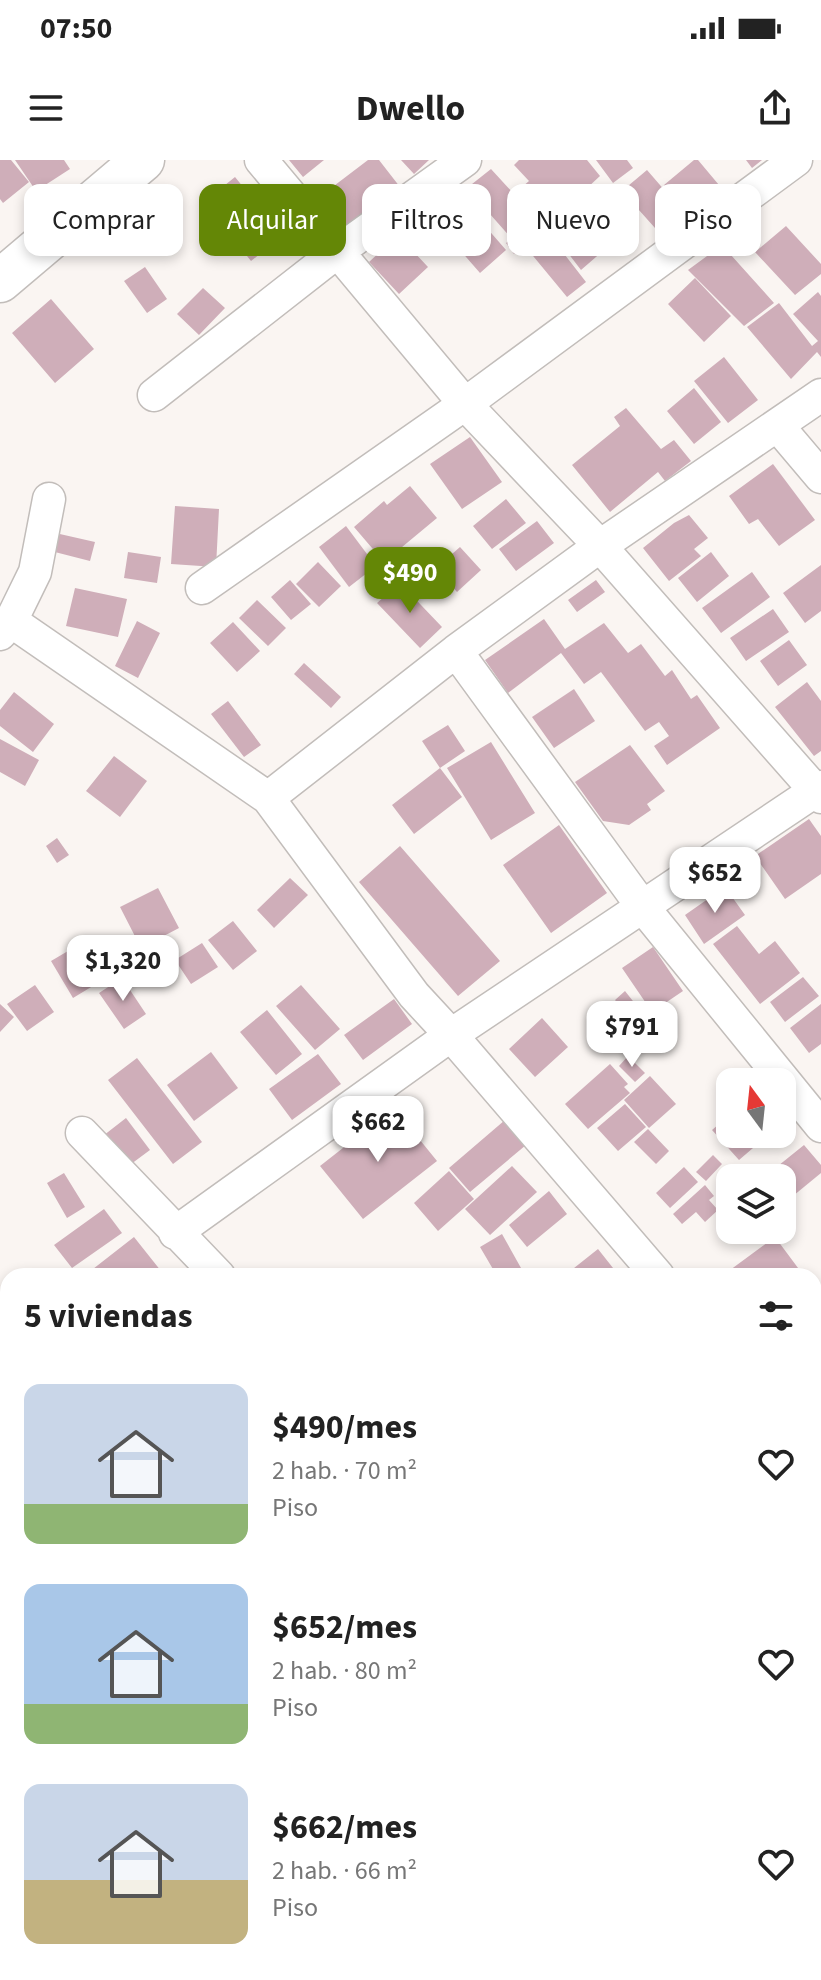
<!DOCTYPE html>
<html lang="es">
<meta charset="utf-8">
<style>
:root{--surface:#fff;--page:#f6f6f6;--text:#222;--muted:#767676;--accent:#648706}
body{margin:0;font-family:"Source Sans 3",sans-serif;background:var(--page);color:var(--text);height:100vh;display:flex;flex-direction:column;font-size:30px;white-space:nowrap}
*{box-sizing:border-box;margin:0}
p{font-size:26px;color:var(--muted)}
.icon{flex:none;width:44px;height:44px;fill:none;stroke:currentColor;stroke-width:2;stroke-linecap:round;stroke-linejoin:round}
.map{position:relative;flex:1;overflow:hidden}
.details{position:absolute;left:0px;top:1108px;width:822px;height:712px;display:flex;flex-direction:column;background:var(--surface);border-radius:24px 24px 0 0;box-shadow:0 4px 12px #0003}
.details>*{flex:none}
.hud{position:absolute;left:24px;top:24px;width:774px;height:72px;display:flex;gap:16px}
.needle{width:52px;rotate:345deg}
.controls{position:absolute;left:716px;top:908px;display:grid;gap:16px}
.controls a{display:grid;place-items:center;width:80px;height:80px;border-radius:16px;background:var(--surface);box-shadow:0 4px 12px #0003;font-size:40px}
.price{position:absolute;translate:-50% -68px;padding:0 18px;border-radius:16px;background:#fff;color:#222;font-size:26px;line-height:52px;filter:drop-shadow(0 2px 4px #0008)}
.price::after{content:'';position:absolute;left:50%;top:48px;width:24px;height:18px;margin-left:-12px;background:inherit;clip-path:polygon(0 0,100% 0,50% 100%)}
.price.active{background:var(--accent);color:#fff}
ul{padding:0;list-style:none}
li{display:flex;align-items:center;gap:24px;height:200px;padding:0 24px}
li span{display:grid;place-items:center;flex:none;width:224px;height:160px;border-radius:16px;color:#555}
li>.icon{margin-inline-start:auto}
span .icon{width:96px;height:96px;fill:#fffc;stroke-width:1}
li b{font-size:34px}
h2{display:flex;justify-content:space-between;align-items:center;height:96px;padding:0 24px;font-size:34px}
.pill{padding:0 28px;border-radius:16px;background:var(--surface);box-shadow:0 4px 12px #0003;font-size:28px;line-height:72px}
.pill.active{background:var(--accent);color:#fff}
.status{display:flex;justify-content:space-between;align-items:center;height:56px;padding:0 40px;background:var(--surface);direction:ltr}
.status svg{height:22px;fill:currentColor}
header{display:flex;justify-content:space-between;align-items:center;height:104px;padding:0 24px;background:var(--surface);font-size:36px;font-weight:700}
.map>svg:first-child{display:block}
</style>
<div class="status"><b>07:50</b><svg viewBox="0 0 49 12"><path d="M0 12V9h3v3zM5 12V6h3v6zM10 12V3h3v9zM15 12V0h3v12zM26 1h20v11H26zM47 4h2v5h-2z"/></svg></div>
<header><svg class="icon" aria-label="menu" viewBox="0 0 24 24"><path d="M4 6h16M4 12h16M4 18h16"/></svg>Dwello<svg class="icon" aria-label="share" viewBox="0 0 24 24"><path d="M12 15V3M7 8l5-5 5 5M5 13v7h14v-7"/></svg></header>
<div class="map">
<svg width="821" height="1820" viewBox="0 0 821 1820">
<rect width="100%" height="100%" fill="#faf5f2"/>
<path fill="#cfaeb9" d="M0,0H11L29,22L3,43L0,39Z
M15,0H64L70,9L36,31Z
M289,0H324L303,17Z
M368,0H379L400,27L344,70L318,38Z
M401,0H429L414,14Z
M519,0H587L600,16L544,68L586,122L567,137L524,85L514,94L506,83L512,79L467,28L491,9L514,34L529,21L514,5Z
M596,0H627L633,8L613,23Z
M694,0H698L724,31L691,58L664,25Z
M746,0H762L752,8Z
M647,10L679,47L655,68L622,31Z
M235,17L283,76L251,101L204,42Z
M579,40L597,61L583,74L591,82L601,73L611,84L581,110L548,67Z
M465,43L506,90L480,113L439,66Z
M786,66L821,104V114L795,135L755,92Z
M398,75L428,107L399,134L369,102Z
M722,85L774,143L744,166L688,110Z
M145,107L167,139L147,153L124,121Z
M695,118L731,156L704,182L668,144Z
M203,128L225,148L199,175L177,154Z
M818,132L821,136V197L817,192L791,219L747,167L779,143L812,186L818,181L793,154Z
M51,139L94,189L55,223L12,173Z
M724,197L758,240L728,263L694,221Z
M694,228L721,262L694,284L667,251Z
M626,248L661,289L674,280L691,301L665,321L658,312L610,352L572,305L620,266L614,257Z
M470,277L502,322L462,349L430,304Z
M773,304L815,360L779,386L758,359L749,364L729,336Z
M410,326L437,358L384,402L354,367L384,341L387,345Z
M506,339L526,363L492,389L473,366Z
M175,346L219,349L216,407L171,404Z
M689,355L708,378L694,389L701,396L669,421L643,388L674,363Z
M537,361L554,383L516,411L499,389Z
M346,366L376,406L349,427L319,387Z
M51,372L95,382L90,401L47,390Z
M460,387L481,410L457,432L436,408Z
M128,392L161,397L157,423L124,418Z
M711,392L729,416L697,442L678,418Z
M318,402L341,426L319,447L296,424Z
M821,405V451L805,463L783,433Z
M752,412L770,437L721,473L702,448Z
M290,420L311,444L291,460L271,437Z
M596,420L605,432L577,452L568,440Z
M400,423L442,467L420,488L377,443Z
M75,428L127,439L118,477L66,466Z
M257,440L286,468L268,486L239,458Z
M773,449L789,472L746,501L730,478Z
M544,459L565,489L604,463L628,493L641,484L665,516L672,510L691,539L697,535L720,568L667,605L654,586L669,576L659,562L645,571L601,512L584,524L561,493L508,533L485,500Z
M137,461L160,473L138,518L115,506Z
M233,462L260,491L237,512L210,483Z
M789,480L807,505L778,526L760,501Z
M304,503L341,537L331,548L294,514Z
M807,522L821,541V591L814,596L775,547Z
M574,529L595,561L554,588L532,557Z
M14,532L54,564L33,592L0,566V550Z
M228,541L261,585L244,597L211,554Z
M448,565L465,591L440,608L422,581Z
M0,579L39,600L25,626L0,612Z
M491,582L535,653L491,680L447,608Z
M630,585L665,631L647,644L651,650L629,665L603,661L575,622Z
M114,596L147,621L120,657L86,631Z
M440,608L462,637L414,674L392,645Z
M809,659L821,676V714L785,739L755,696Z
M559,665L607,733L551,773L503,705Z
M57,678L69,695L57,703L46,686Z
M400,686L500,801L458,836L359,722Z
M290,718L308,735L274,768L257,750Z
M725,727L745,755L704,784L685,755Z
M158,728L179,768L141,788L120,747Z
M233,761L257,791L233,810L208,780Z
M737,766L759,794L775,781L800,813L760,844L713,784Z
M85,781L106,818L73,838L51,801Z
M202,783L218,807L191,824L175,800Z
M653,787L683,831L652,852L622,808Z
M803,817L819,836L785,862L770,842Z
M122,818L146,854L124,869L99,833Z
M35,825L54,852L27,871L7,844Z
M301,825L340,869L315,890L276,846Z
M625,831L644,855L634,864L615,840Z
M394,839L412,864L363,900L344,875Z
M0,844L14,857L0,872Z
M821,844V884L809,893L790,868Z
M267,850L302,894L276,915L240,872Z
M542,858L568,887L535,917L509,889Z
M211,892L238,928L194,961L167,925Z
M318,894L341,924L292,960L269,929Z
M628,896L645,913L635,922L619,906Z
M137,898L202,982L173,1004L108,920Z
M610,904L628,924L624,927L630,933L588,969L565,944Z
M650,916L676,944L649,968L624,940Z
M625,944L646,967L618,991L597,968Z
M782,945L794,958L782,969Z
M394,948L437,1001L363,1059L320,1006Z
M126,958L150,990L123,1010L99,979Z
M726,958L730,962V974H741L753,988L739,1000L712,970Z
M505,960L526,985L470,1032L449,1008Z
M648,969L669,991L656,1004L634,982Z
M748,974H776L760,988Z
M804,985L821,1005V1013L782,1045V1018H763Z
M713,995L722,1004L706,1021L696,1012Z
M512,1006L537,1032L490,1075L465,1049Z
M684,1007L698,1022L670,1048L656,1033Z
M449,1011L474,1039L438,1071L414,1043Z
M64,1013L85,1047L67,1058L47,1023Z
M705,1025L714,1036L709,1040L718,1050L705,1062L696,1052L682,1064L673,1054Z
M549,1031L567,1054L527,1087L509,1065Z
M104,1049L122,1073L72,1108L54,1085Z
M502,1074L521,1108L506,1116H497L480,1087Z
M134,1077L165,1116H84Z
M775,1077L804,1116H729L726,1113Z
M598,1089L617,1113L613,1116H564Z
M8,1285V1313L0,1303V1291Z
M821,1364V1406L814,1413V1370Z
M8,1638V1657L0,1659V1640Z
M4,1661L8,1677V1691L0,1693V1662Z
M5,1743L8,1776L0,1777V1744Z
M8,1782V1809L0,1812V1785Z
M210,1812H253L254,1815L237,1820H212Z
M304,1812H364L366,1820H306Z"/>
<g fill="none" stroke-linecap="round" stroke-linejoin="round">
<defs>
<path id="minor" d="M261,0L465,244L600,386L821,637
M154,235L337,92L465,0
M777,265L821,317
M202,428L465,244L796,0
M11,461L35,412L49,339
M0,474L11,461L268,638L414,835L451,875L658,1116
M456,491L642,746L821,966
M268,638L456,491L600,386L821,235
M82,973L219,1116
M175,1073L451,875L821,627
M814,1189L821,1182
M814,1297L821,1305
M0,1348L8,1360
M814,1435L821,1429
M814,1666L821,1670
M278,1812L280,1820
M554,1820L561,1812"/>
<path id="major" d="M0,121L143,0"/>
</defs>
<use href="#minor" stroke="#c2bdba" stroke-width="35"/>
<use href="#major" stroke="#c2bdba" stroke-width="45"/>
<use href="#minor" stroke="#fff" stroke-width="32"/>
<use href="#major" stroke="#fff" stroke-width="42"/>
</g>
</svg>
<div class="controls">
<a><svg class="needle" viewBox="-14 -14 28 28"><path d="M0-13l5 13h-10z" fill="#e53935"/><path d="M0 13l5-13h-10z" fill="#767676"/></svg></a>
<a><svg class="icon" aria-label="layers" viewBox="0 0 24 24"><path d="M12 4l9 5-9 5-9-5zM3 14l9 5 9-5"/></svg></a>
</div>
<b class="price active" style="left:410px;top:455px">$490</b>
<b class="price" style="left:715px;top:755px">$652</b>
<b class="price" style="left:123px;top:843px">$1,320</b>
<b class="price" style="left:632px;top:909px">$791</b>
<b class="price" style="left:378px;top:1004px">$662</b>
<div class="hud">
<a class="pill">Comprar</a>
<a class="pill active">Alquilar</a>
<a class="pill">Filtros</a>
<a class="pill">Nuevo</a>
<a class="pill">Piso</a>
</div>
<section class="details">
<h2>5 viviendas<svg class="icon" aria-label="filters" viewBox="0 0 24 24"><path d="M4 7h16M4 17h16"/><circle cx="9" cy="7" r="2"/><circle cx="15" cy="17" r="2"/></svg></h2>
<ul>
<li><span style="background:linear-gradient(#c9d6e8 75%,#8fb573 0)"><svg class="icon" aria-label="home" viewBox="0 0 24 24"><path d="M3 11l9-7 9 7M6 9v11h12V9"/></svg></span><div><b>$490/mes</b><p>2 hab. · 70 m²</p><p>Piso</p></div><svg class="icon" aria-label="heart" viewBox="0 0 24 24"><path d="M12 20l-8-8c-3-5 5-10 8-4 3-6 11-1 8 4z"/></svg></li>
<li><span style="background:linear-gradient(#a9c7e8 75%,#8fb573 0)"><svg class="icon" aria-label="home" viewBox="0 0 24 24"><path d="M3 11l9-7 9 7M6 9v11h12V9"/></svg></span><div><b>$652/mes</b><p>2 hab. · 80 m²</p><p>Piso</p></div><svg class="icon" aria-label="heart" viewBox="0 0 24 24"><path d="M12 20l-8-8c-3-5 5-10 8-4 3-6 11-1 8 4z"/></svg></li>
<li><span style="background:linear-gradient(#c9d6e8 60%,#c2b280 0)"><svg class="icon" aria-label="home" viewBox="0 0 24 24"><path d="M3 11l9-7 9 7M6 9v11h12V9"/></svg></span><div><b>$662/mes</b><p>2 hab. · 66 m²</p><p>Piso</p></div><svg class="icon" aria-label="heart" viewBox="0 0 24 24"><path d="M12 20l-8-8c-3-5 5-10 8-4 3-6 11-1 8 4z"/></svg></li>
</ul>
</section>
</div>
